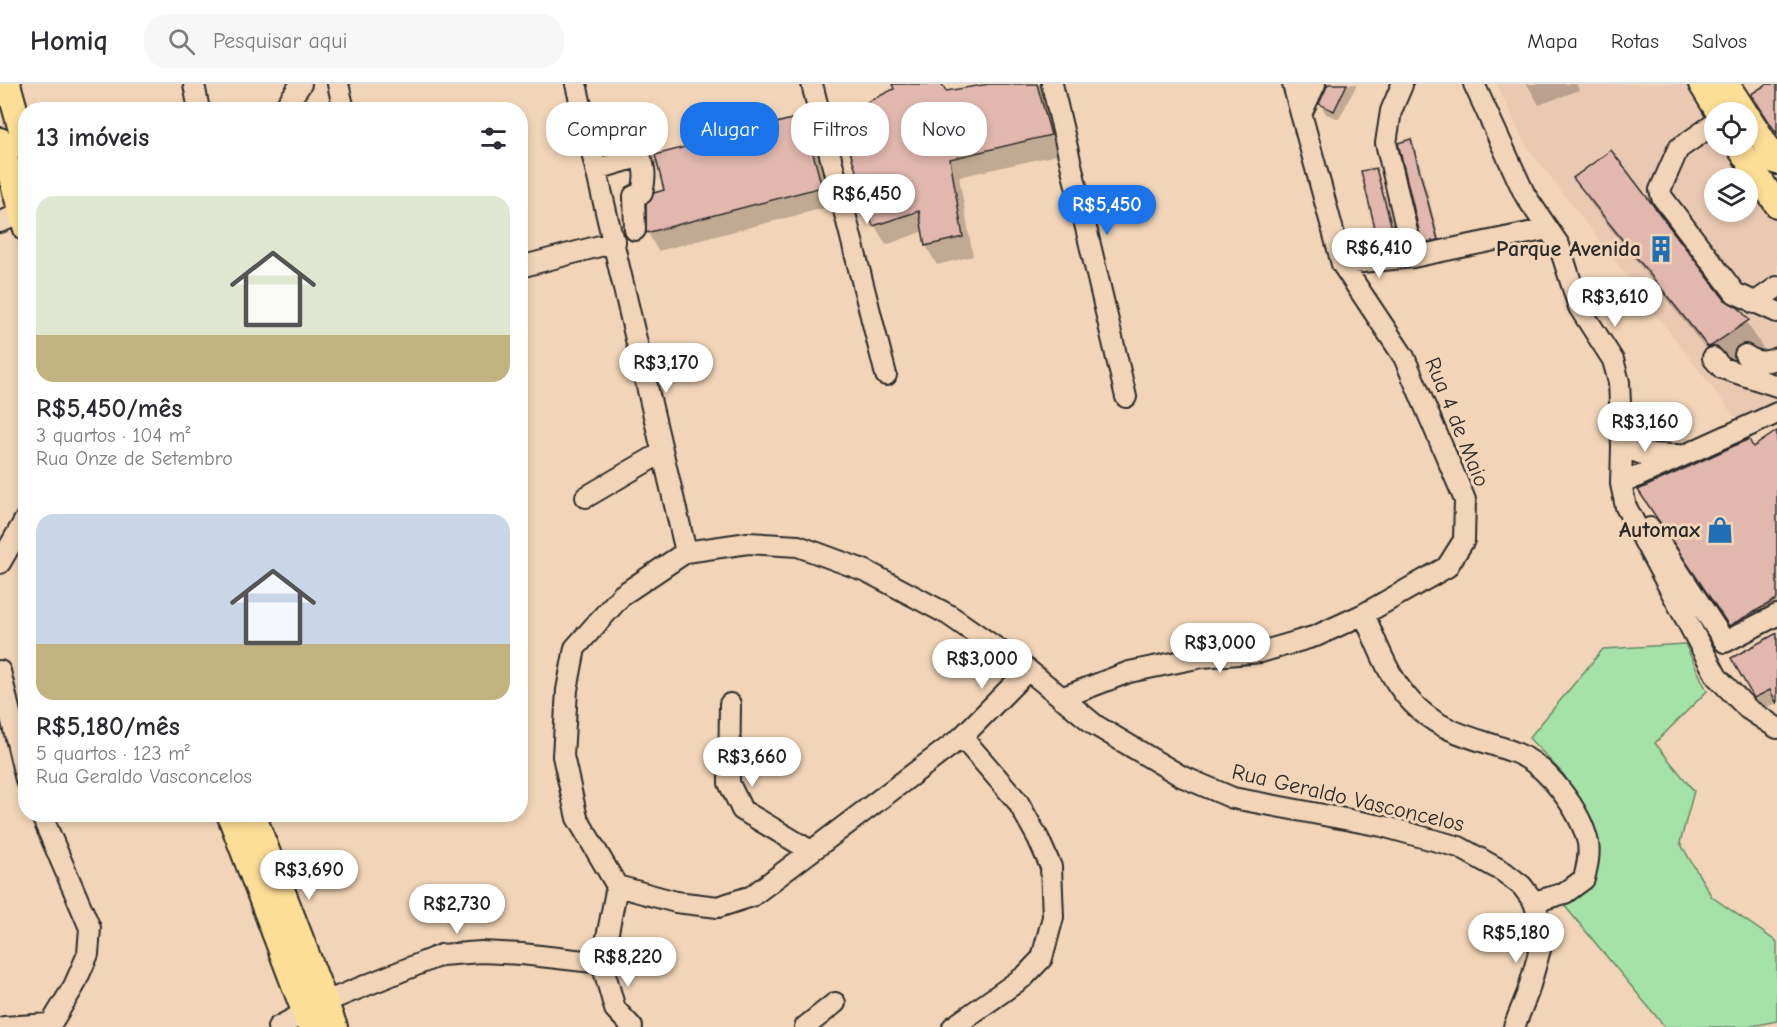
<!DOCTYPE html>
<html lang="pt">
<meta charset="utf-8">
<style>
:root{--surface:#fff;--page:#f7f7f7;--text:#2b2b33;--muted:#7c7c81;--line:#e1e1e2;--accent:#1a73e8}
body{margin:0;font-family:"Comic Neue",sans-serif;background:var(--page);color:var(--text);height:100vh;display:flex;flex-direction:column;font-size:22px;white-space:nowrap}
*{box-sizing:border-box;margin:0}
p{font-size:20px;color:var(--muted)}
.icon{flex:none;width:33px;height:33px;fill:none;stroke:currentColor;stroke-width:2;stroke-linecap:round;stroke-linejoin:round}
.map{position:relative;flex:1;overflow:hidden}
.details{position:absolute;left:18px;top:18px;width:510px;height:720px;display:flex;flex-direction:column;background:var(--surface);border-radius:24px;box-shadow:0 3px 9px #0003}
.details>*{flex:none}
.banner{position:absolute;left:546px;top:18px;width:570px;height:54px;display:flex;gap:12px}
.fabs{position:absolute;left:1704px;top:18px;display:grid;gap:12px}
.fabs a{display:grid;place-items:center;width:54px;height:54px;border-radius:50%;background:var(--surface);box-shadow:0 3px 9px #0003;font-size:30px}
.price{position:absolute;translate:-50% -51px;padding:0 14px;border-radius:21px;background:#fff;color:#222;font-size:20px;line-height:39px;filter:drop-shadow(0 2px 3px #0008)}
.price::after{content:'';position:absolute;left:50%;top:36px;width:18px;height:14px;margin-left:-9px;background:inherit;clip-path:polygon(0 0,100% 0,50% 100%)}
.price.active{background:var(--accent);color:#fff}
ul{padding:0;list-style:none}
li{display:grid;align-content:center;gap:12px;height:318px;padding:0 18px}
li span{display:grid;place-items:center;height:186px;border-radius:18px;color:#555}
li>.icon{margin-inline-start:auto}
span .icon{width:108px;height:108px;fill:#fffc;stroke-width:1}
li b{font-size:26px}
h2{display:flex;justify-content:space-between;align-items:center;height:72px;padding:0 18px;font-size:26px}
.chip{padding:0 21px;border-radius:24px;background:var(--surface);box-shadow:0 3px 9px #0003;font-size:21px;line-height:54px}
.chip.active{background:var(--accent);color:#fff}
header{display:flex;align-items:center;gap:36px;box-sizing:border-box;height:84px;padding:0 30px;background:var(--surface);border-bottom:2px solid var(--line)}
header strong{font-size:28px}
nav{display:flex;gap:33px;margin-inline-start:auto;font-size:21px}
.search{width:420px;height:54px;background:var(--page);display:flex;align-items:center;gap:15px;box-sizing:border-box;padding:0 21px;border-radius:24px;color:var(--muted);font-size:22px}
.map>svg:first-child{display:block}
</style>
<header>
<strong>Homiq</strong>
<div class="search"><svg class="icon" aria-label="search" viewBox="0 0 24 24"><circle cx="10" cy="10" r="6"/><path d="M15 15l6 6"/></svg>Pesquisar aqui</div>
<nav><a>Mapa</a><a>Rotas</a><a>Salvos</a></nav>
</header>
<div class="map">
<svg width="1777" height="943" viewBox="0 0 1777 943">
<rect width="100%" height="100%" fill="#f2d5b8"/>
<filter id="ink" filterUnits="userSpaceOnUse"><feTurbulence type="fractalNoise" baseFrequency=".0167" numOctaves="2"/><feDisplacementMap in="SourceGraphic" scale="12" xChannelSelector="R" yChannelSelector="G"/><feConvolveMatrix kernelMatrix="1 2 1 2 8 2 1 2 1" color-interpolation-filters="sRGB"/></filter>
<g filter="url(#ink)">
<path fill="#e9c9b2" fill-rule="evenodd" d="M1497,0H1695L1714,32V62H1733L1777,135V317L1738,337L1525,60ZM1714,94H1748V128H1714Z"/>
<path fill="#a4e2a9" stroke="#68866a" stroke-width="1.5" d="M1685,560L1707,607L1655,659L1694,707L1680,759L1712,813L1777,858V937L1748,943H1665L1564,821L1590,799L1599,757L1564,691L1529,654L1603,565Z"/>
<path fill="#0003" d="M894,0H940L945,9L990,0H1042L1061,70L959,93L973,172L937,181L926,162L924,147L886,161L875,142L840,33L895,6Z
M1330,0H1357L1339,35L1326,30L1320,20Z
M1527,0H1577L1579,6L1539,21Z
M803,34L814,53L832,122L658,167L648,149V121L666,107Z
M1410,57L1416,66L1442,165L1429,168L1423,158Z
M1375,86L1380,95L1401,172L1387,173L1381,164Z
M1575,94L1724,217L1738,225L1763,264L1725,289L1591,120Z
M1777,354V531L1737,554L1647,418Z
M1777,550V619L1762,625L1733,575Z"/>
<path fill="#e1b7ae" stroke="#2b2b2b" stroke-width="1.5" d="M892,0H942L946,7L989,0H1037L1051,51L950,75L963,153L925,162L919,127L873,142L839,32L894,5Z
M1328,0H1347L1334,27L1319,20Z
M1767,0H1777V50L1751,10Z
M803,32L822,103L646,149V120L654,109L664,106L655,71Z
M1411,55L1438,156L1422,159L1398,59Z
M1611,66L1725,216L1739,224L1749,236L1711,262L1708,263L1573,94Z
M1376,84L1397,163L1380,164L1361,87Z
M1777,347V515L1729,542L1638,406L1749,355L1753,363Z
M1777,549V620L1770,606L1754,614L1731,574Z"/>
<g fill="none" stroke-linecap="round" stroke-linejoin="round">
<defs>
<path id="minor" d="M194,0L199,26
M338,0L344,26
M576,0L686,468
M812,0L886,291
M1052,0L1126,313
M1474,0L1525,111L1559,161L1579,223L1613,276L1619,298L1622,362L1621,400L1626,423L1717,593L1748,625L1777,644
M1402,1L1391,27L1386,59L1413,173
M283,26L301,0
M1301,30L1315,0
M1714,40L1678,65L1660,106L1662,113L1735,209L1777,228
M597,85L635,74L641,75C646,86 645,96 642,109L634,112L635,146
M0,138L21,130
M1342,180L1413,173L1548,145
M520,183L615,158
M1754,219L1777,203
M1745,271C1755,278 1765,280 1777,274
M1713,274L1722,284L1777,302
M1622,362L1642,370L1678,371
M1621,400L1777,329
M586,413L661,369
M1650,444L1725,558L1777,531
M0,479L26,434
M1364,530C1379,565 1391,602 1421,627C1448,651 1484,656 1516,669C1547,681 1581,727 1588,759C1590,771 1587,783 1584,795L1565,809L1534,818
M0,587L26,696
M1061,614L1129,588L1202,573L1261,568L1316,552L1364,530L1447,483L1464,456L1465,416L1404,273L1342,180L1293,0
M730,620L729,699L742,726L811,767
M41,730L90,844L88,870L74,902L49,943
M617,802L676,818L718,823L752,812L962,653L1028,586
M4,943L49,940
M278,943L325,918L441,871L481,868L522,870L602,879
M632,943L615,925L602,879L617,802L577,734L563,672L567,606L575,564L622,511L686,468L748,459L798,462L866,487L949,531L1028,586L1095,641L1181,692L1233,714L1382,742L1459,763L1504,788L1522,802L1534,818L1544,851L1528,908L1514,943
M805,943L835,919
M953,943L1025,892L1042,874L1053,833L1051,783L1038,754L1018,718L962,653"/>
<path id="major" d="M8,0L26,64
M1701,0L1718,28
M1727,0L1745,28
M1748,32L1777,78
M0,56L26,145
M1738,62L1777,121
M229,730L310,943
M253,730L335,943"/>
</defs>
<use href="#minor" stroke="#2b2b2b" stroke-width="24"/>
<use href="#major" stroke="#2b2b2b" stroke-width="28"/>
<use href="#minor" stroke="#f2d5b8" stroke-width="20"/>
<use href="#major" stroke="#fcde96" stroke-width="24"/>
</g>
</g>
<defs>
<symbol id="building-bare" viewBox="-9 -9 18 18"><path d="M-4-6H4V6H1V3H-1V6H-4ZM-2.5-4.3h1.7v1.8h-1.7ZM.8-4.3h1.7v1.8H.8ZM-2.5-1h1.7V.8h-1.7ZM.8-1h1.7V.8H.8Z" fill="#1f6fb2" stroke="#f2d5b8" stroke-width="2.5" paint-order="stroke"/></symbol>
<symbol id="shop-bare" viewBox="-9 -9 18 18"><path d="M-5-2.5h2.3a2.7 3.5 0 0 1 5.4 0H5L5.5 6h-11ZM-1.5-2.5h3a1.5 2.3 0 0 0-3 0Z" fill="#1f6fb2" stroke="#f2d5b8" stroke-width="2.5" paint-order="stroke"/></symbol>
</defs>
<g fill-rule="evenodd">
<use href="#building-bare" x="1642" y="146" width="38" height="38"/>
<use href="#shop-bare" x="1701" y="427" width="38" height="38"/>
</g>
<g text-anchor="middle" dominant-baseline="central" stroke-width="6" stroke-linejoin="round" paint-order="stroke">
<g font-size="22" font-weight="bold" fill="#2b2b2b" stroke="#f2d5b8" text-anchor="end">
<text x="1641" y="165">Parque Avenida</text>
<text x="1700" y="446">Automax</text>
</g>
<g font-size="22" fill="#2b2b2b" stroke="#f2d5b8">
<text transform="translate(1457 338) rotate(68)">Rua 4 de Maio</text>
<text transform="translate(1348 714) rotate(13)">Rua Geraldo Vasconcelos</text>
</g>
</g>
</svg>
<div class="fabs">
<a><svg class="icon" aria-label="locate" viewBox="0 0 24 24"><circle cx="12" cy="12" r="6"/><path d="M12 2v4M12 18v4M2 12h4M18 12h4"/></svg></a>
<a><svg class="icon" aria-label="layers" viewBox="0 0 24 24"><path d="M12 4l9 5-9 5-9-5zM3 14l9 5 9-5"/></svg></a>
</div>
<b class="price" style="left:867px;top:141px">R$6,450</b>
<b class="price active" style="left:1107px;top:152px">R$5,450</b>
<b class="price" style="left:1379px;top:195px">R$6,410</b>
<b class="price" style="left:1615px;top:244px">R$3,610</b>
<b class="price" style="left:666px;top:310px">R$3,170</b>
<b class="price" style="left:1645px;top:369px">R$3,160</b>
<b class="price" style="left:1220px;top:590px">R$3,000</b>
<b class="price" style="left:982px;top:606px">R$3,000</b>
<b class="price" style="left:752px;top:704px">R$3,660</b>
<b class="price" style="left:309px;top:817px">R$3,690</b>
<b class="price" style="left:457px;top:851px">R$2,730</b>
<b class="price" style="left:1516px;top:880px">R$5,180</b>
<b class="price" style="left:628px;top:904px">R$8,220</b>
<div class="banner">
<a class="chip">Comprar</a>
<a class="chip active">Alugar</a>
<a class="chip">Filtros</a>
<a class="chip">Novo</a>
</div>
<section class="details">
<h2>13 imóveis<svg class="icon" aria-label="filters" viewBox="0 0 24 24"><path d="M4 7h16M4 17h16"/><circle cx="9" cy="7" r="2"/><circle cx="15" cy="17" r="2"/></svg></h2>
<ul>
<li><span style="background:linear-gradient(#dfe7d0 75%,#c2b280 0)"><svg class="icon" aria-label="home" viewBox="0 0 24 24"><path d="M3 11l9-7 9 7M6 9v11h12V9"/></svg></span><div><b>R$5,450/mês</b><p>3 quartos · 104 m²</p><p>Rua Onze de Setembro</p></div></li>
<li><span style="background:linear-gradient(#c9d6e8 70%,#c2b280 0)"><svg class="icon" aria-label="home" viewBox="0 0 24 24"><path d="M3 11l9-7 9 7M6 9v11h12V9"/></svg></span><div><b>R$5,180/mês</b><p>5 quartos · 123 m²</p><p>Rua Geraldo Vasconcelos</p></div></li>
</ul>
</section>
</div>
